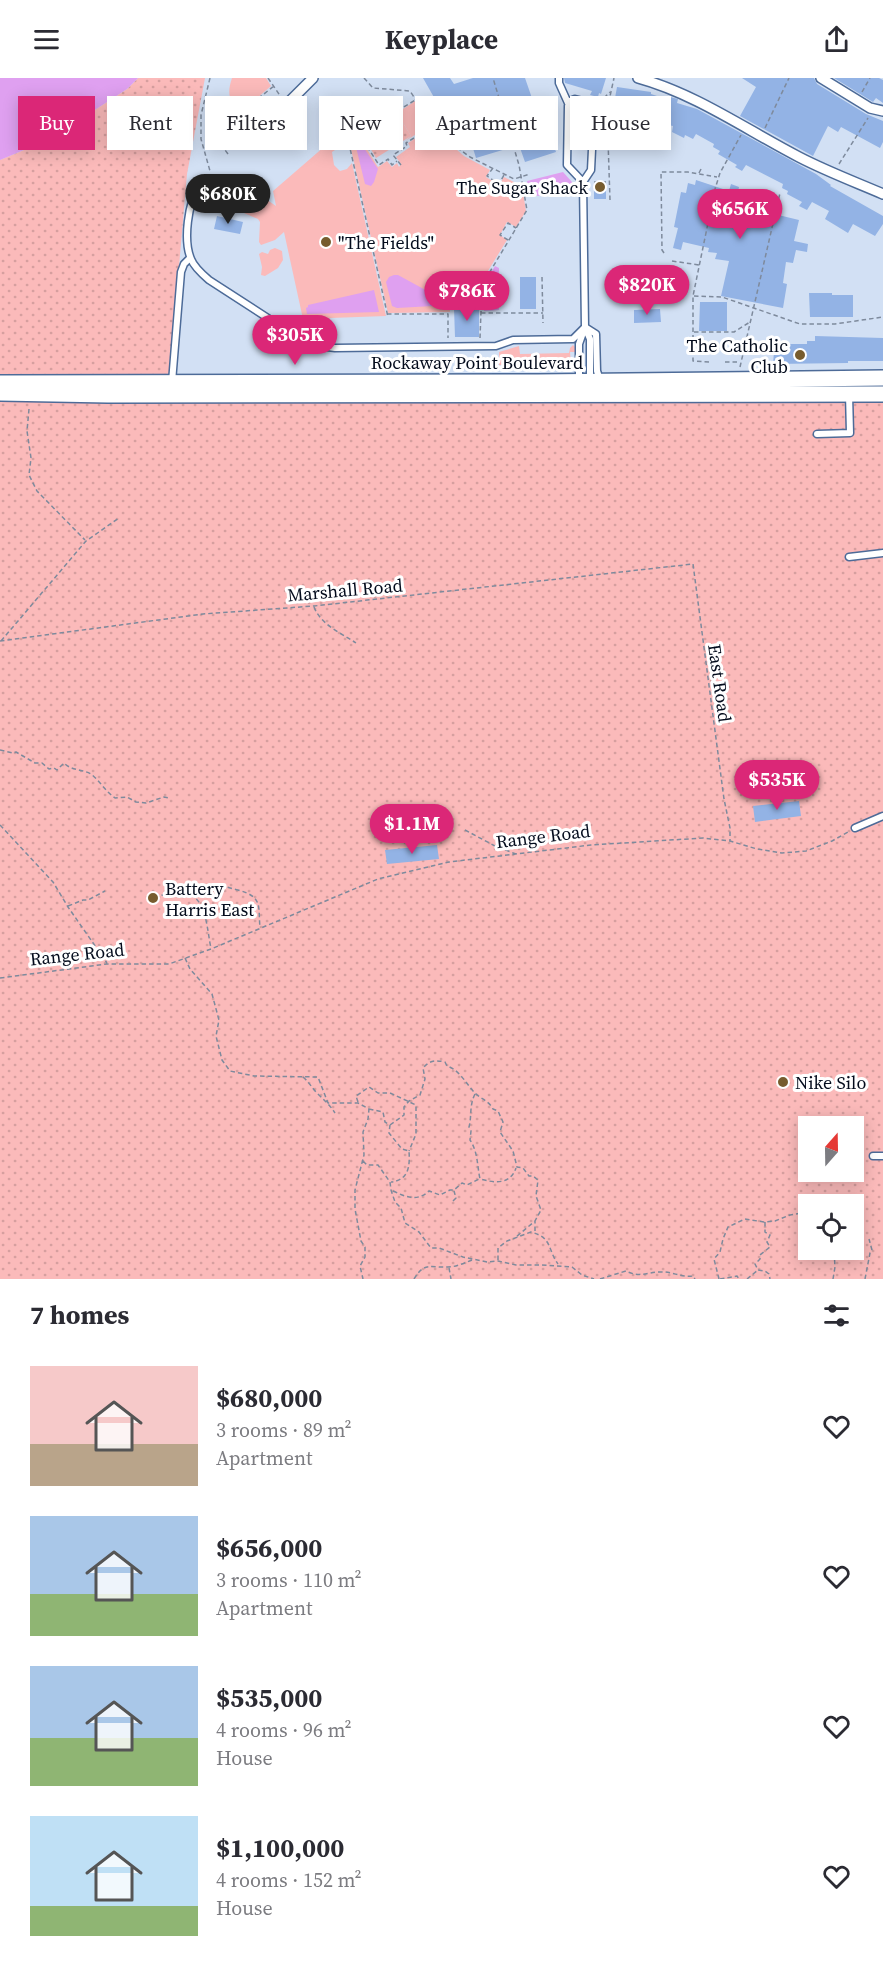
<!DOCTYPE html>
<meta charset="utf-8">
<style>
:root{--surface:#fff;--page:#f2f2f3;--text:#2b2b33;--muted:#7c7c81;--accent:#db2777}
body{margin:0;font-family:"Source Serif 4",serif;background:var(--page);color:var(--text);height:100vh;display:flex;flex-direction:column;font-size:22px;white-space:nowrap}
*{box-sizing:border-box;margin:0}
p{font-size:20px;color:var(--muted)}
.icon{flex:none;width:33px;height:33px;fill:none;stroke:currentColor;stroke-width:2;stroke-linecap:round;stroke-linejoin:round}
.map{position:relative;height:1201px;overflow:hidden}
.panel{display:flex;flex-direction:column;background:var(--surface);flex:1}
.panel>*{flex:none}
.banner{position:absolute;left:18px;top:18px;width:848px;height:54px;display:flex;gap:12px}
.needle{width:39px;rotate:20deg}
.buttons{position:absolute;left:798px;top:1038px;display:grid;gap:12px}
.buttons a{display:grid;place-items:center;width:66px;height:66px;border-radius:0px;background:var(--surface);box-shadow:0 3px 15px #0003;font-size:30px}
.price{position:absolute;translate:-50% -51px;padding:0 14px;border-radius:21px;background:var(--accent);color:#fff;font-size:20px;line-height:39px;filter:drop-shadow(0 2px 3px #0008)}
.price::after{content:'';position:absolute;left:50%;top:36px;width:18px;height:14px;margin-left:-9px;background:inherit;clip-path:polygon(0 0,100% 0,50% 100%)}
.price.current{background:#222;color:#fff}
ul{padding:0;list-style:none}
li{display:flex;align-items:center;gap:18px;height:150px;padding:0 30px}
li span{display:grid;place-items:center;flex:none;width:168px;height:120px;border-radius:0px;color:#555}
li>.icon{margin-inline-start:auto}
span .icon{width:72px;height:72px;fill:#fffc;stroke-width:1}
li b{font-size:26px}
h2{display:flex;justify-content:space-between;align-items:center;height:72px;padding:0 30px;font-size:26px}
.chip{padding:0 21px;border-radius:0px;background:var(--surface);box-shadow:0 3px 15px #0003;font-size:21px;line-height:54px}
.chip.current{background:var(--accent);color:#fff}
header{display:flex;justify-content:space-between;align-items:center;height:78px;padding:0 30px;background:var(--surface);font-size:27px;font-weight:700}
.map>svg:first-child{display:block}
</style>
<header><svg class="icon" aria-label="menu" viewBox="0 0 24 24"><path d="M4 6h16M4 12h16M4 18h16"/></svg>Keyplace<svg class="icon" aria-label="share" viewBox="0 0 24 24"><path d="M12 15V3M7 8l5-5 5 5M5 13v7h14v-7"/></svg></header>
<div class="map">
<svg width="883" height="1201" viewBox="0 0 883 1201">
<defs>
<pattern id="park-dots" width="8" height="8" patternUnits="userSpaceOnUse" patternTransform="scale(1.5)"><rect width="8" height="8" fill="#fbbaba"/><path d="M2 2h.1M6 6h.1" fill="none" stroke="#d69f9f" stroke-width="1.8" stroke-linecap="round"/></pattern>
</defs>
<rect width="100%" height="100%" fill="#d2e0f4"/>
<path fill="#fbbaba" d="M232,0H266L271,8L242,33C228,24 227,15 232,0Z
M415,23L430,48L405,63L411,58L397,35Z
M432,50L464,78L490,92L486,99L499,107L504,99L522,108L526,133L516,149L507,144L500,157L507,162L480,206L481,228H478V220L462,219L458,224H450V234L388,235L348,58H359L378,89L387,83L392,89L397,85L399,89L401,86L396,79L410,69L408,65Z
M330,58H345L348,67L346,68L348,71L338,70L332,74L334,87L340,93L347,91L352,85L386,238L303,241L284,154L275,162L261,167L259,164L260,144L258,141L244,135L227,131L223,123L225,117L228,113V107L233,105C240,109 241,114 241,121L246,125L250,121L253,116L260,117L276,128L273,113L332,62Z
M275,170L282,173L283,182L278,190L265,198L261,197L262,189L259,176L262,174L268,176L270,172Z
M573,267L576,270V274H570L571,286L566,291L561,290V287H499V274L519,268L520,276L569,275L570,270Z"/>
<path fill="url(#park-dots)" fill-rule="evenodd" d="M138,0H205L187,96L169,304L883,300V1201H0V82L50,61L127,11ZM808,1048H854V1094H808ZM808,1126H854V1172H808Z
M397,35L411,58L376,80L362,56Z"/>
<path fill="#dfa0f0" d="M0,0H138L127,11L50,61L0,82Z
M362,67L378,91L374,104L371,108L365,106L356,69Z
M563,94L572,104L573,117L530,118L527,103Z
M495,188L499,190V232L484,233V207Z
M394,197H398L431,215L434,220L433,228L397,230L392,228L386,204L389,199Z
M374,212L379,234L307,236L306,230L308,229V227Z"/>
<path fill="#93b3e5" d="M423,0H450L454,6L473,0H525L534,26H532L541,51L545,61L551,59L556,74L525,84L519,67L476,80L467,51L473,49V45L466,22L444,37Z
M564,0H606L601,16L599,15L598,19L590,17L592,13L565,5Z
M742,0H814L817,6L866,36L883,43V64L880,70L841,49L838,54L828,48L813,78L740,38L756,9Z
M834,0H879L883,2V25L876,20L873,24Z
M617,9L651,14V16L669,22L670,19L678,21L677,25L697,31L816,96L831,107L830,108L883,138V146L875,158L853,146L848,155L825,141L829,133L812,124L807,132L799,128L802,124L787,116L788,113L782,110L783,106L746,87L742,93L735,89L737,87L718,76L720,73L713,69L714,66L696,56L693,61L685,57L684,60L672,54L673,48L623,38L624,33L613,31Z
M616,52L640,53V66L615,65Z
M696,102L729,113L731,106L739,109L738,114L759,119L758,125L772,128L770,135L799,142L794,163L808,166L807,174L796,172L793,185L786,184L783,205L787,206L783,230L721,218L729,183L715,181L717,175L708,174L709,170L683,164L681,172L673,170L678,150L674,149L681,114L686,115L688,105L695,107Z
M594,105H606V121H594Z
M217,138L243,144L240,156L214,151Z
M520,199H536V231H520Z
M809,215H832V217H853V239H810Z
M700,224H727V253H699Z
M459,226H471V231H479V259H455L454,230H459Z
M660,231L661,244L634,245V232Z
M815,258L883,260V283H848V285L773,286L774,274H767V264H782V266H807V263H815Z
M799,723L801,738L755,744L753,728Z
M437,767L439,781L387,786L385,772Z"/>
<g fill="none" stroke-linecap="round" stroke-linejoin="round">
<defs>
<path id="service" d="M559,0V5L568,25
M199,108C188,125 183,162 191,181C194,189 202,196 209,202L297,259L312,267L335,270L496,268L513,262L573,261L585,249
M585,249L590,261V304
M585,249L596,256L597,293L600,302
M172,304L181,194L184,186L190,180
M579,304V266L585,249L583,104L591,92L594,31L591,25L575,21L570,23L568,28L567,87L583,104
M817,356L850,355L849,316
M849,479L883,475
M855,750L883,738
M873,1078H883"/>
<path id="pedestrian" d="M638,0C696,16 745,51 799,79C826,93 855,104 883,116
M821,0L870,30L883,33
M290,23L313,0"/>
<path id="tertiary" d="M0,305L538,304L883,300
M0,315L108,317L883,316"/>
</defs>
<use href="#service" stroke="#4d6b98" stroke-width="9"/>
<use href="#pedestrian" stroke="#4d6b98" stroke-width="12"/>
<use href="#tertiary" stroke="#4d6b98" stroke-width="18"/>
<path stroke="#7e8a9c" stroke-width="1.5" stroke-dasharray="4.5 3" stroke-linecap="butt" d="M210,0L201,37V61L210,93
M268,0L281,19
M364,0L373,10L410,13L434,49L451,65L507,49
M862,14L870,0
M604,20L610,14
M765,50L789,0
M359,56L379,87L388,81L392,87L397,83
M329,57L359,56L417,21
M347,57L388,239
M451,65L470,79L514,101L530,96
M228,76L213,56L274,8
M839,86L868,40
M401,87L393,77L407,68L406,65L433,48
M493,90L487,98L499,106L504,97
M699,95L702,89
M594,104H608
M610,122L607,32L614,0
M508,162L500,157L508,145L516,150
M664,175L662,172L661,94H688L717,99
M672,183L699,187
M542,199L543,245
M694,218L722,219L800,246H835L883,239
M481,235H543
M387,236H448V260
M694,254H734L750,244
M480,260L482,207L527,132L519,87L493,0
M709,284L693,283V218L715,111L720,95L741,57
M725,284H739
M740,289L780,115
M29,331L27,353L31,380L29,397L37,413L85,462
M314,529C321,547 341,555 356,565
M0,563L203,536L314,528L693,486L724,721L730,750V763
M1,563L86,463L119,440
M0,672L13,675L16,674L35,685H42L49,691L54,690L57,692L64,685C72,693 82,691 91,696C100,703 105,713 115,720L127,719L136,724L146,725L164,719L170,720
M0,747L53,804L68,829L107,885
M465,752L495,768L516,776
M213,807C222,807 229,810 238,812C263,819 258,827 260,850
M153,820L151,816L183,819L186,816C207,818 207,854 211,870
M68,828L83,822H88L105,813
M185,880L190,891L212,916L219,942L216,958L222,982L230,993L254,998L318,999L328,1025H358L369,1031L368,1041L363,1054L364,1077L355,1112V1131L361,1163L365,1169V1179L360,1188L363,1201
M0,900L107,886H169L211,871L378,801L449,784L591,767L703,760L730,763L757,771L782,775L806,773L832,763L848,754
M303,999C309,1004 312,1010 317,1015C324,1022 330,1027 335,1035
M475,1016C469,1028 472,1038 469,1049L471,1053L470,1062C478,1074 477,1087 480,1101C495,1105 510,1107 516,1090
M358,1024L356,1018L369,1009L378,1015H390L416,1027V1056L409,1073
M369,1031L383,1034L385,1044L390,1047L389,1055L402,1071L409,1073C410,1088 409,1102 391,1104
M390,1047L404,1037V1029L409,1023L420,1017L425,1001L423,990C430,982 435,982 445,984L447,988C460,992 466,1006 475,1015C481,1021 489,1023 493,1031L498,1033L503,1044L500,1054L513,1073L517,1089L523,1090L529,1098H533L538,1102L536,1118L541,1132L535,1143L516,1159
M363,1083L367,1087H378L390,1104L391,1112L395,1124L401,1130L405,1145L419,1154L431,1170H439L463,1179L487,1184L498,1183L516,1187H542L572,1189L582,1197L594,1201
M393,1113C406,1119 417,1124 429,1113L440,1117L450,1112H454L462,1105L467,1107L479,1101
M453,1123L456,1120L454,1113
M765,1144V1154L770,1157L767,1164L770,1169L760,1177V1181L755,1186L758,1192L765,1193L769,1196L770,1201
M535,1153V1143
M498,1182V1170L507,1163L531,1154C553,1160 547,1171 558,1186
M449,1190L451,1201
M414,1201C425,1183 431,1190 448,1189C456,1189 464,1185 472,1182
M600,1201L626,1193C640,1200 647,1194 660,1194C671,1193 682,1200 693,1198L695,1201
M719,1201L714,1181L720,1174L723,1161L728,1149L745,1141L764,1144L775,1143L790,1137L808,1134
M720,1201L737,1198L739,1201
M747,1201L758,1192
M833,1201L835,1189L834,1172
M865,1201L870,1175L872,1172L869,1161"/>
<use href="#service" stroke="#fff" stroke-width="6"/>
<use href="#pedestrian" stroke="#fff" stroke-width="9"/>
<use href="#tertiary" stroke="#fff" stroke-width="15"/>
</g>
<g fill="#775c2e" stroke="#fff" stroke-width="2">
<circle cx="600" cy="109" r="6"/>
<circle cx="326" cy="164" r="6"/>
<circle cx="800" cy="277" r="6"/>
<circle cx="153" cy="820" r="6"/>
<circle cx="783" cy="1004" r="6"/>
</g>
<g text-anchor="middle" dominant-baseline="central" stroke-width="6" stroke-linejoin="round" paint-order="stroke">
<g font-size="18" fill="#030b1c" stroke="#fff" text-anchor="start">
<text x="588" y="109" text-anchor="end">The Sugar Shack</text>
<text x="338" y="164">"The Fields"</text>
<text x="788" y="267" text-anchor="end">The Catholic<tspan x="788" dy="21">Club</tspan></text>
<text x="165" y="810">Battery<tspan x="165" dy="21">Harris East</tspan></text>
<text x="795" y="1004">Nike Silo</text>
</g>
<g font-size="18" fill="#030b1c" stroke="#fff">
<text x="477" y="284">Rockaway Point Boulevard</text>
<text transform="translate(345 512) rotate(-5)">Marshall Road</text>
<text transform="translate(720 605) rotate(82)">East Road</text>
<text transform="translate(543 758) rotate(-7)">Range Road</text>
<text transform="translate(77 876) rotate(-6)">Range Road</text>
</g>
</g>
</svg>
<div class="buttons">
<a><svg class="needle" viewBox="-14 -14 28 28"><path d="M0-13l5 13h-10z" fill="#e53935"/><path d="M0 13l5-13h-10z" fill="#7c7c81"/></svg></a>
<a><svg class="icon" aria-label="locate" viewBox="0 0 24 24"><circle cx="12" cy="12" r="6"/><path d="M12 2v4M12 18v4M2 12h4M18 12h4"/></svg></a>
</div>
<b class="price current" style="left:228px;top:147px">$680K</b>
<b class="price" style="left:740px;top:162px">$656K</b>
<b class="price" style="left:647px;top:238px">$820K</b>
<b class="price" style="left:467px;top:244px">$786K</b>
<b class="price" style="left:295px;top:288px">$305K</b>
<b class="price" style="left:777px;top:733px">$535K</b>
<b class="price" style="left:412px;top:777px">$1.1M</b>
<div class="banner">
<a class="chip current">Buy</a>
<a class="chip">Rent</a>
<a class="chip">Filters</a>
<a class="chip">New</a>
<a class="chip">Apartment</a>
<a class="chip">House</a>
</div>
</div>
<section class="panel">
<h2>7 homes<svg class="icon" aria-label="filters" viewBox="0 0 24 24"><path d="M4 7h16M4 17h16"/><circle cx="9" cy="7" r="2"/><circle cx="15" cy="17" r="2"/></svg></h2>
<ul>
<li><span style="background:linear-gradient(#f6c9c9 65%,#b9a48a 0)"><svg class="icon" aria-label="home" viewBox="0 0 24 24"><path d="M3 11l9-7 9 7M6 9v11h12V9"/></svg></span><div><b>$680,000</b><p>3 rooms · 89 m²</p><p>Apartment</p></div><svg class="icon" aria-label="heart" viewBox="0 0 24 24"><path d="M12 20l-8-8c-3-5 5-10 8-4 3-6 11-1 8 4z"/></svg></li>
<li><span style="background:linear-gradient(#a9c7e8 65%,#8fb573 0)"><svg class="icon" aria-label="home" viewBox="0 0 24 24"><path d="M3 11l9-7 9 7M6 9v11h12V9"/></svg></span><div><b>$656,000</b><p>3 rooms · 110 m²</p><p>Apartment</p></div><svg class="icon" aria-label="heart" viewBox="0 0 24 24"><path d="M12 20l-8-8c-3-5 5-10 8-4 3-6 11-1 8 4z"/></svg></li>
<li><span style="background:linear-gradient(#a9c7e8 60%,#8fb573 0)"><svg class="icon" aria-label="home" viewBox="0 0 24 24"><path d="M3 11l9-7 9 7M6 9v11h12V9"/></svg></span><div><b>$535,000</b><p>4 rooms · 96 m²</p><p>House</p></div><svg class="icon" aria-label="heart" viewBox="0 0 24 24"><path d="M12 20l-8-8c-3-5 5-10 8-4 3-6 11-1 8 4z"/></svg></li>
<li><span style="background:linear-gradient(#bfe0f5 75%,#8fb573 0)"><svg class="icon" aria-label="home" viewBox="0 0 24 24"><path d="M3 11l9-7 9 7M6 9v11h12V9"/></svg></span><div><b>$1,100,000</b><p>4 rooms · 152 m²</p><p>House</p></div><svg class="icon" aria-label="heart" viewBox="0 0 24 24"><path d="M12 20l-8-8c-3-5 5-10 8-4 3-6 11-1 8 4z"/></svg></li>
</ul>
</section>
